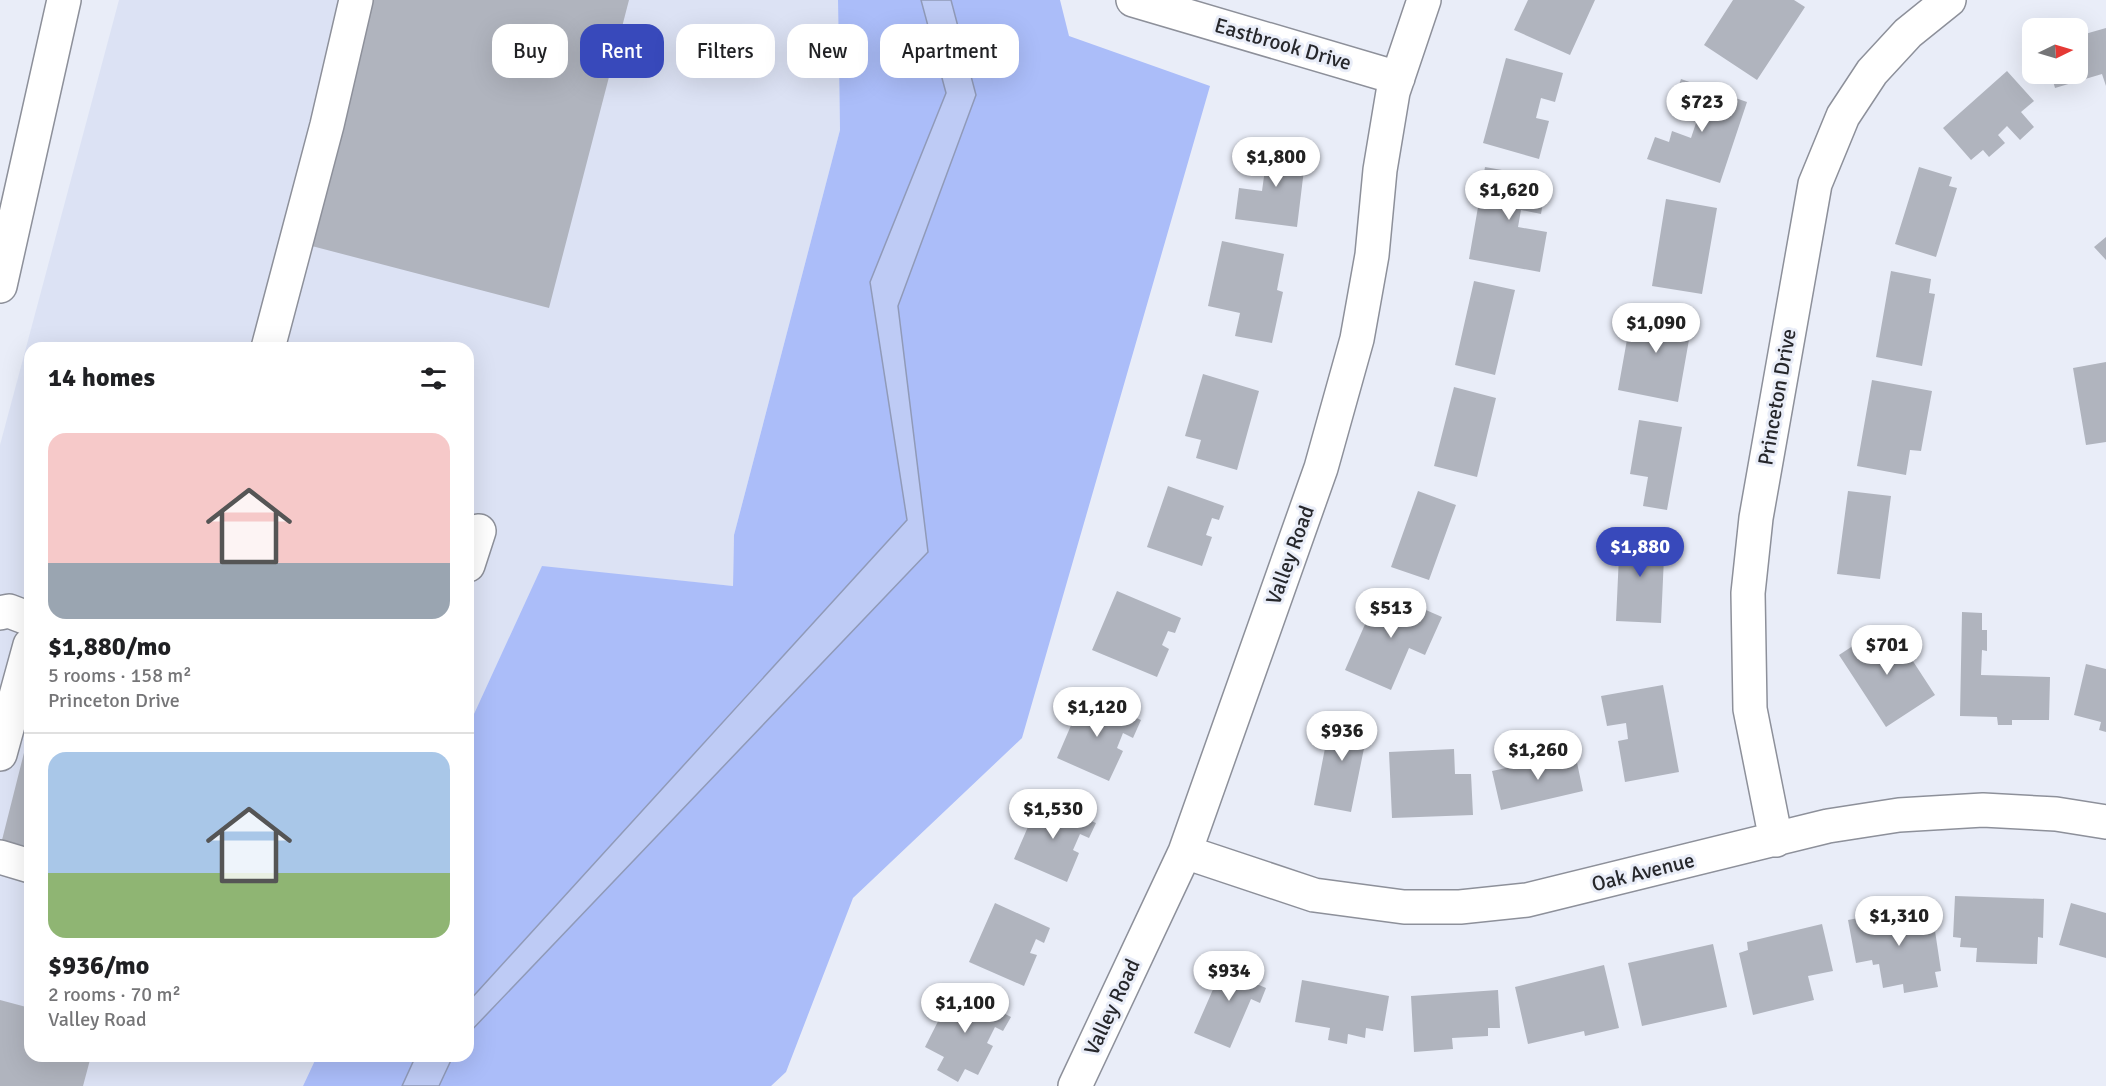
<!DOCTYPE html>
<meta charset="utf-8">
<style>
:root{--surface:#fff;--page:#f2f2f2;--text:#202124;--muted:#757577;--line:#e0e0e0;--accent:#3849bb}
body{margin:0;font-family:Signika,sans-serif;background:var(--page);color:var(--text);height:100vh;display:flex;flex-direction:column;font-size:22px;white-space:nowrap}
*{box-sizing:border-box;margin:0}
p{font-size:20px;color:var(--muted)}
.icon{flex:none;width:33px;height:33px;fill:none;stroke:currentColor;stroke-width:2;stroke-linecap:round;stroke-linejoin:round}
.map{position:relative;flex:1;overflow:hidden}
.details{position:absolute;left:24px;top:342px;width:450px;height:720px;display:flex;flex-direction:column;background:var(--surface);border-radius:18px;box-shadow:0 6px 24px #0002}
.details>*{flex:none}
.hud{position:absolute;left:492px;top:24px;width:570px;height:54px;display:flex;gap:12px}
.needle{width:39px;rotate:85deg}
.buttons{position:absolute;left:2022px;top:18px;display:grid;gap:12px}
.buttons a{display:grid;place-items:center;width:66px;height:66px;border-radius:12px;background:var(--surface);box-shadow:0 6px 24px #0002;font-size:30px}
.price{position:absolute;translate:-50% -51px;padding:0 14px;border-radius:21px;background:#fff;color:#222;font-size:20px;line-height:39px;filter:drop-shadow(0 2px 3px #0008)}
.price::after{content:'';position:absolute;left:50%;top:36px;width:18px;height:14px;margin-left:-9px;background:inherit;clip-path:polygon(0 0,100% 0,50% 100%)}
.price.current{background:var(--accent);color:#fff}
ul{padding:0;list-style:none}
li{display:grid;align-content:center;gap:12px;height:318px;padding:0 24px}
li+li{border-top:2px solid var(--line)}
li span{display:grid;place-items:center;height:186px;border-radius:18px;color:#555}
li>.icon{margin-inline-start:auto}
span .icon{width:108px;height:108px;fill:#fffc;stroke-width:1}
li b{font-size:26px}
h2{display:flex;justify-content:space-between;align-items:center;height:72px;padding:0 24px;font-size:26px}
.chip{padding:0 21px;border-radius:18px;background:var(--surface);box-shadow:0 6px 24px #0002;font-size:21px;line-height:54px}
.chip.current{background:var(--accent);color:#fff}
.map>svg:first-child{display:block}
</style>
<div class="map">
<svg width="2106" height="1086" viewBox="0 0 2106 1086">
<rect width="100%" height="100%" fill="#e9edf8"/>
<path fill="#dce2f4" d="M119,0H838L840,130L734,535L733,586L542,567L468,727V348H30V1056H317L303,1086H0V445Z"/>
<path fill="#abbdf9" d="M838,0H921L946,93L870,282L907,520L468,1002V727L542,566L733,586L734,535L840,130Z
M951,0H1060L1069,36L1210,86L1022,738L853,898L786,1072L771,1086H439L453,1056H468V1034L927,552L898,306L976,95Z
M317,1056H418L413,1062L402,1086H303Z"/>
<path fill="#becbf5" stroke="#909ab8" stroke-width="1.5" d="M921,0H951L976,95L898,306L928,552L468,1034V1002L907,520L870,282L946,93Z
M418,1056H453L439,1086H402L413,1062Z"/>
<path fill="#b0b4be" d="M369,0H629L549,308L308,245Z
M1528,0H1595L1570,55L1514,30Z
M1733,0H1794L1805,7L1757,80L1704,45Z
M2106,28V86L2102,74L2055,88L2051,74H2078V36Z
M1506,58L1563,73L1555,102L1541,98L1536,118L1549,121L1539,159L1483,143Z
M2007,71L2034,101L2021,112L2034,127L2020,140L2007,126L1998,135L2005,143L1989,157L1983,150L1971,160L1943,128Z
M1681,79L1747,102L1720,183L1647,159L1655,137L1669,142L1672,131L1691,138L1700,111L1673,103Z
M1269,140L1307,145L1297,227L1235,219L1239,188L1262,191Z
M1485,167L1547,178L1541,214L1521,210L1518,227L1547,232L1540,272L1469,259Z
M1919,167L1952,177L1949,186L1957,188L1936,257L1895,244Z
M1666,199L1717,208L1702,294L1652,286Z
M2106,237V260L2094,247Z
M1222,241L1284,254L1277,290L1283,292L1272,343L1235,336L1240,313L1208,306Z
M1891,271L1931,279L1929,293L1935,294L1922,366L1876,357Z
M1474,281L1515,290L1495,375L1455,365Z
M1633,306L1693,317L1678,402L1618,390Z
M2106,362V442L2086,445L2073,368Z
M1203,374L1259,391L1237,470L1196,458L1201,440L1185,436Z
M1872,380L1932,391L1921,451L1910,450L1906,475L1857,466Z
M1454,387L1496,398L1477,477L1434,466Z
M1639,420L1682,427L1667,510L1643,506L1648,477L1630,474Z
M1168,486L1224,506L1219,520L1212,518L1206,535L1212,537L1202,566L1147,547Z
M1418,491L1456,505L1429,580L1391,567Z
M1848,491L1891,496L1880,579L1837,574Z
M1620,533L1665,535L1661,623L1616,621Z
M1380,590L1442,617L1425,655L1409,648L1391,690L1345,670Z
M1117,591L1181,618L1175,633L1168,631L1162,645L1169,649L1157,677L1092,650Z
M1962,612L1982,613V630H1987V651L1982,650L1981,675L2050,677L2049,720H2012V725H1998L1997,717L1960,716Z
M1892,629L1935,695L1886,727L1839,655L1871,634L1875,640Z
M2086,664L2106,669V732L2099,730L2101,722L2074,715Z
M1663,685L1679,772L1625,782L1618,741L1628,739L1626,723L1607,726L1601,696Z
M1084,695L1141,720L1133,738L1123,733L1117,748L1123,751L1109,781L1057,758Z
M1332,712L1370,719L1351,812L1314,805Z
M29,733H30V847L2,840Z
M1454,749L1455,774H1471L1473,815L1392,818L1389,752Z
M1575,753L1583,791L1501,810L1492,771Z
M1040,799L1096,823L1089,838L1080,834L1073,850L1079,853L1067,882L1014,859Z
M1955,896L2044,899L2043,938L2038,937L2037,964L1976,962L1977,948L1960,947L1961,938L1953,937Z
M995,903L1050,928L1044,943L1036,939L1030,953L1037,955L1024,986L969,962Z
M2071,903L2106,913V958L2059,945Z
M1931,904L1941,971L1935,972L1938,987L1904,993L1903,984L1883,988L1879,964L1873,965L1872,960L1856,963L1848,920Z
M1822,924L1833,971L1808,976L1814,1000L1753,1015L1739,953L1748,950L1747,942Z
M1713,944L1727,1007L1642,1026L1628,963Z
M1228,955L1258,968L1252,982L1266,988L1260,1003L1251,999L1230,1048L1194,1033Z
M1604,965L1619,1028L1585,1036L1584,1031L1528,1044L1515,987Z
M1302,980L1389,996L1383,1031L1366,1028L1365,1038L1348,1034L1347,1044L1328,1040L1330,1028L1295,1022Z
M955,988L1011,1017L1003,1031L995,1027L987,1043L993,1046L978,1075L965,1069L958,1082L937,1070L944,1057L925,1047Z
M1498,990L1500,1028H1488V1036L1452,1038L1453,1049L1414,1052L1411,996Z
M0,1000L30,1008V1056H91L83,1086H0Z"/>
<g fill="none" stroke-linecap="round" stroke-linejoin="round">
<defs>
<path id="minor" d="M1133,0L1398,78
M268,348L327,125L356,0
M468,565L479,531
M0,613L9,611L30,619
M0,754L30,645
M1776,840L1750,709L1748,593L1756,518L1815,184L1843,116L1872,72L1908,33L1949,0
M1185,852L1314,895L1404,907H1460L1527,900L1828,826L1899,815L1983,810L2056,814L2106,822
M0,857L30,866
M1075,1086L1185,852L1321,468L1357,339L1372,255L1380,170L1393,92L1424,0"/>
<path id="highway" d="M0,286L64,0"/>
</defs>
<use href="#minor" stroke="#8d909a" stroke-width="36"/>
<use href="#highway" stroke="#8d909a" stroke-width="36"/>
<use href="#minor" stroke="#fff" stroke-width="33"/>
<use href="#highway" stroke="#fff" stroke-width="33"/>
</g>
<g text-anchor="middle" dominant-baseline="central" stroke-width="6" stroke-linejoin="round" paint-order="stroke">
<g font-size="21" fill="#26272b" stroke="#e9edf8">
<text transform="translate(1283 44) rotate(16)">Eastbrook Drive</text>
<text transform="translate(1777 397) rotate(-80)">Princeton Drive</text>
<text transform="translate(1290 555) rotate(-70)">Valley Road</text>
<text transform="translate(1643 872) rotate(-14)">Oak Avenue</text>
<text transform="translate(1112 1007) rotate(-65)">Valley Road</text>
</g>
</g>
</svg>
<div class="buttons">
<a><svg class="needle" viewBox="-14 -14 28 28"><path d="M0-13l5 13h-10z" fill="#e53935"/><path d="M0 13l5-13h-10z" fill="#757577"/></svg></a>
</div>
<b class="price" style="left:1702px;top:133px">$723</b>
<b class="price" style="left:1276px;top:188px">$1,800</b>
<b class="price" style="left:1509px;top:221px">$1,620</b>
<b class="price" style="left:1656px;top:354px">$1,090</b>
<b class="price current" style="left:1640px;top:578px">$1,880</b>
<b class="price" style="left:1391px;top:639px">$513</b>
<b class="price" style="left:1887px;top:676px">$701</b>
<b class="price" style="left:1097px;top:738px">$1,120</b>
<b class="price" style="left:1342px;top:762px">$936</b>
<b class="price" style="left:1538px;top:781px">$1,260</b>
<b class="price" style="left:1053px;top:840px">$1,530</b>
<b class="price" style="left:1899px;top:947px">$1,310</b>
<b class="price" style="left:1229px;top:1002px">$934</b>
<b class="price" style="left:965px;top:1034px">$1,100</b>
<div class="hud">
<a class="chip">Buy</a>
<a class="chip current">Rent</a>
<a class="chip">Filters</a>
<a class="chip">New</a>
<a class="chip">Apartment</a>
</div>
<section class="details">
<h2>14 homes<svg class="icon" aria-label="filters" viewBox="0 0 24 24"><path d="M4 7h16M4 17h16"/><circle cx="9" cy="7" r="2"/><circle cx="15" cy="17" r="2"/></svg></h2>
<ul>
<li><span style="background:linear-gradient(#f6c9c9 70%,#9aa5b1 0)"><svg class="icon" aria-label="home" viewBox="0 0 24 24"><path d="M3 11l9-7 9 7M6 9v11h12V9"/></svg></span><div><b>$1,880/mo</b><p>5 rooms · 158 m²</p><p>Princeton Drive</p></div></li>
<li><span style="background:linear-gradient(#a9c7e8 65%,#8fb573 0)"><svg class="icon" aria-label="home" viewBox="0 0 24 24"><path d="M3 11l9-7 9 7M6 9v11h12V9"/></svg></span><div><b>$936/mo</b><p>2 rooms · 70 m²</p><p>Valley Road</p></div></li>
</ul>
</section>
</div>
